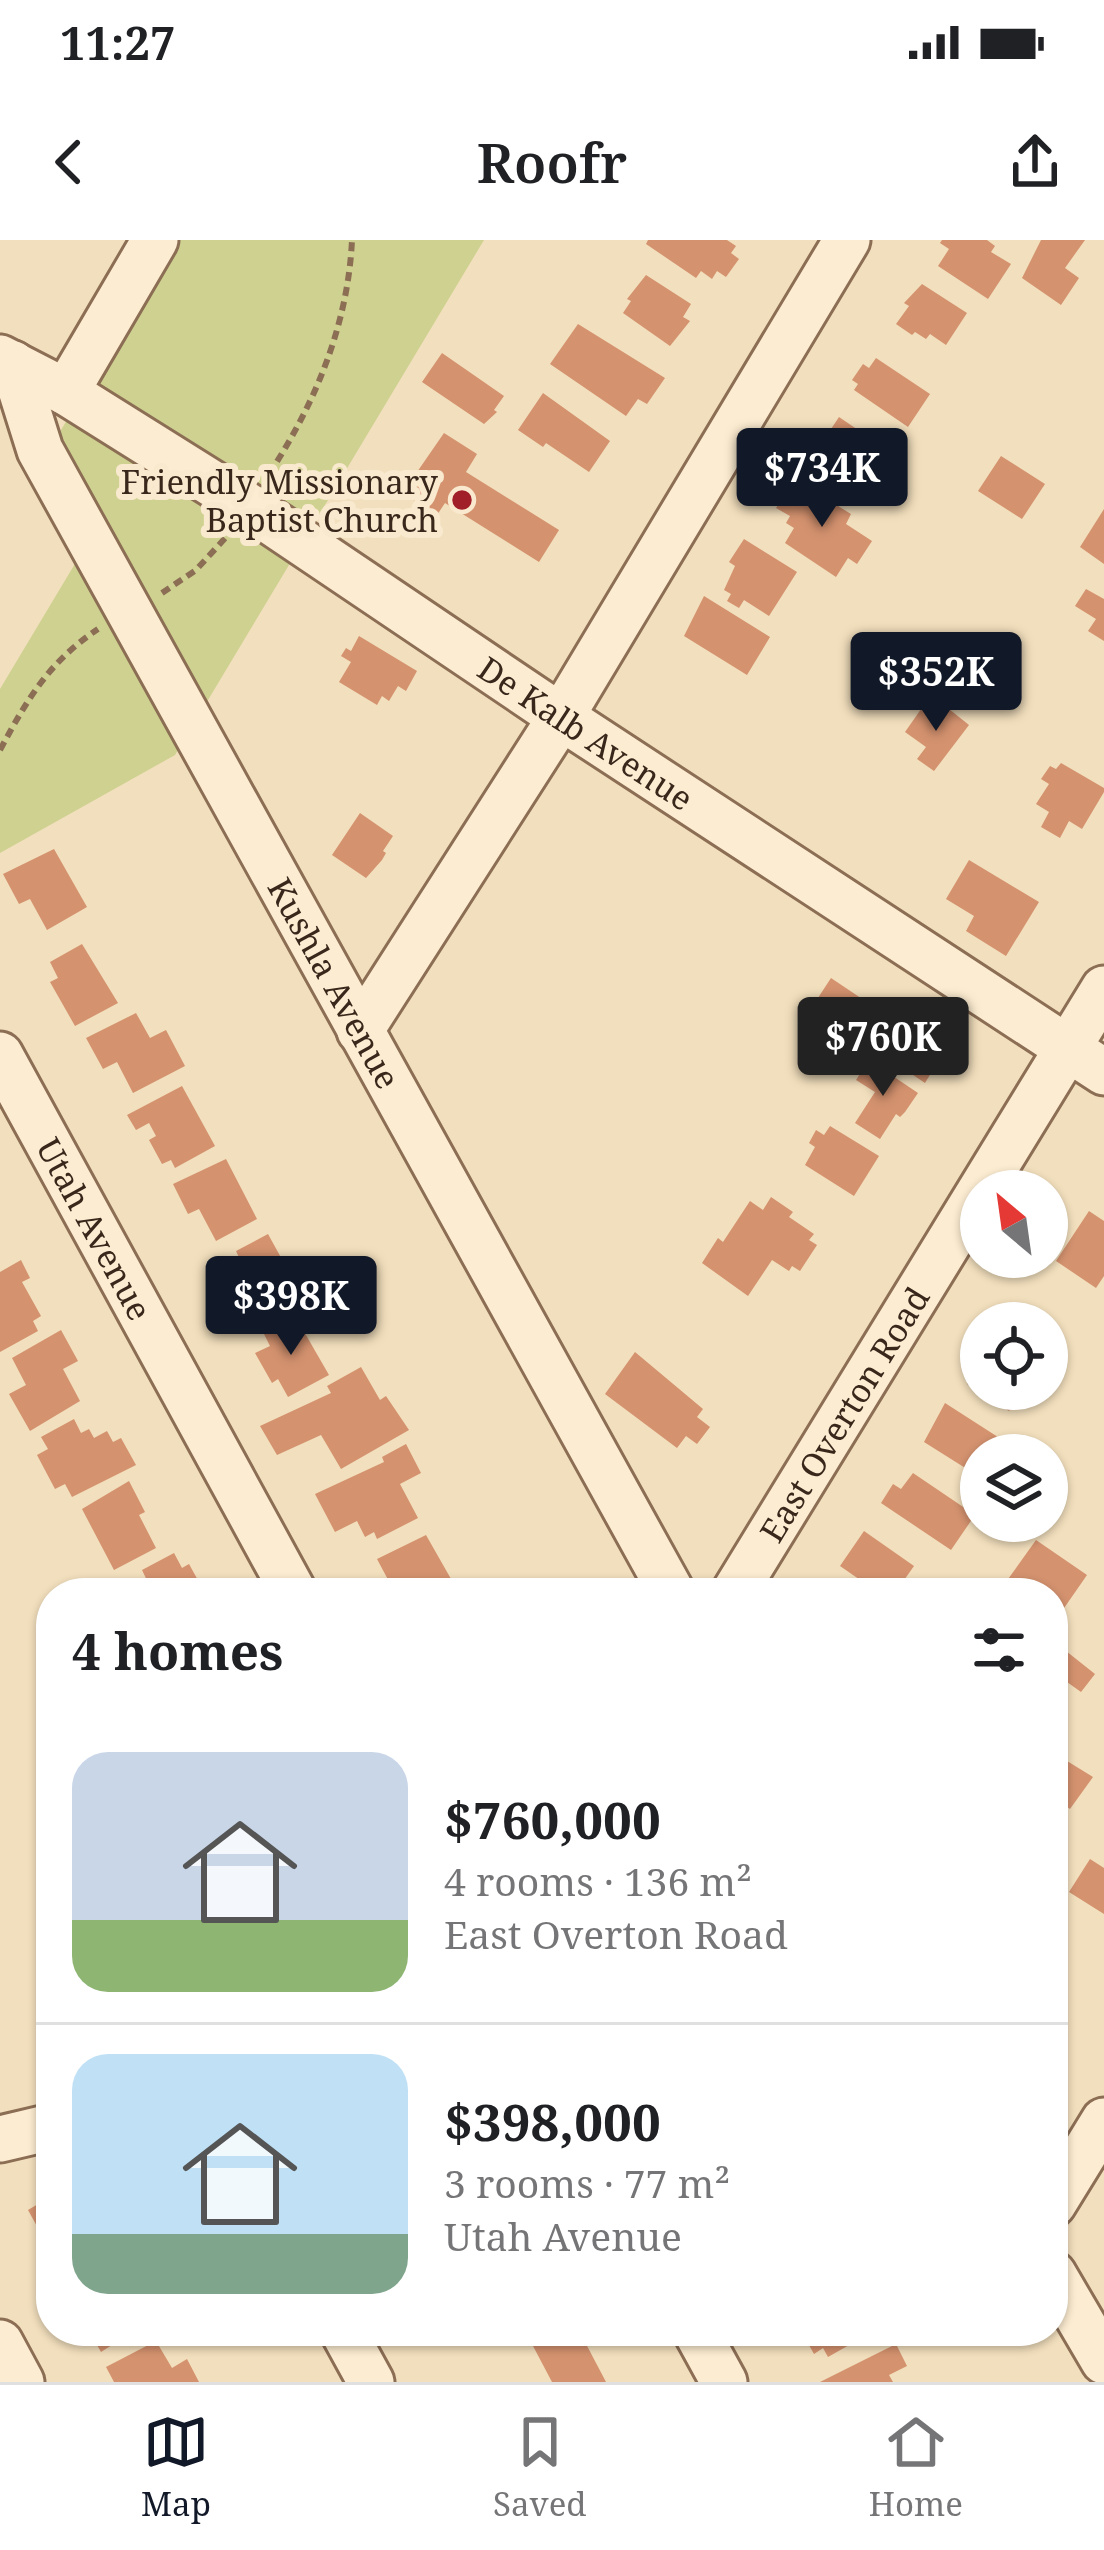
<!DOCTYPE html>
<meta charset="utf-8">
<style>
:root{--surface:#fff;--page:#f2f2f2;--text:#202124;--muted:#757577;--line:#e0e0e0;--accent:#111827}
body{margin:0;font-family:"Noto Serif",serif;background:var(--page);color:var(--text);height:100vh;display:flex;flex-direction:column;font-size:45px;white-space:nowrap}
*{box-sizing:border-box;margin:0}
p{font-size:39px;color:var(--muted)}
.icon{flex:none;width:66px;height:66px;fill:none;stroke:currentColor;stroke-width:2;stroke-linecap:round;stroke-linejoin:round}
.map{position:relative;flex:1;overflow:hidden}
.sheet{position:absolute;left:36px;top:1338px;width:1032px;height:768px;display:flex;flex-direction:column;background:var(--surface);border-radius:48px;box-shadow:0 3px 9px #0004}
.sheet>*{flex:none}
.needle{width:78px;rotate:331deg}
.fabs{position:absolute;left:960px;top:930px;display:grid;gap:24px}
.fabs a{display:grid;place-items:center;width:108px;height:108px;border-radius:50%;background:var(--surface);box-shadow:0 3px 9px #0004;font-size:60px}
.price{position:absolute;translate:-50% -102px;padding:0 27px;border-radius:12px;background:var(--accent);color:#fff;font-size:39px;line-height:78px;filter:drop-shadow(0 3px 6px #0008)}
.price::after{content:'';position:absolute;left:50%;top:72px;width:36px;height:27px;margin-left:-18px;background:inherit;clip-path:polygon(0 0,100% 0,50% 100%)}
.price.on{background:#222;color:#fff}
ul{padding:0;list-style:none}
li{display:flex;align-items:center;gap:36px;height:300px;padding:0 36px}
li+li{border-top:3px solid var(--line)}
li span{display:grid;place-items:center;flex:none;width:336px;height:240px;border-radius:36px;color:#555}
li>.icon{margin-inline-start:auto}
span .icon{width:144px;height:144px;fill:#fffc;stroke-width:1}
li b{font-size:51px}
h2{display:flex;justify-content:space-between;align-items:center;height:144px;padding:0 36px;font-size:51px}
.status{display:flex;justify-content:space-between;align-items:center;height:84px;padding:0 60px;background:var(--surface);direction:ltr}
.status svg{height:33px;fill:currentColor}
header{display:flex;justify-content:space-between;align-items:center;height:156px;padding:0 36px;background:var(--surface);font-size:54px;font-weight:600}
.tab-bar{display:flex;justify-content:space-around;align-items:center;height:168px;border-top:3px solid var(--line);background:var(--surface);font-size:33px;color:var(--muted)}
.tab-bar a{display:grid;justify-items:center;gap:6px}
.tab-bar .on{color:var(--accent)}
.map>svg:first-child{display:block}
</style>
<div class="status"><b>11:27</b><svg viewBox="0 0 49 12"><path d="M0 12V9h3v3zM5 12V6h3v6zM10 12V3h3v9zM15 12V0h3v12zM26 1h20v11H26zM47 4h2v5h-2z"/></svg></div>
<header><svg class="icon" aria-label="back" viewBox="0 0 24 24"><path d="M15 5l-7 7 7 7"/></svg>Roofr<svg class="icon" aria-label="share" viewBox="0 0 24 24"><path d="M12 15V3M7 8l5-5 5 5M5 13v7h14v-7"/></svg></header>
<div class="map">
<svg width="1104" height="2142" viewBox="0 0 1104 2142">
<rect width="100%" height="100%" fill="#f2dfbd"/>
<path fill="#ced190" d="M177,0H484L175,515L0,613V449L97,287L53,203Z"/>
<path fill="#d4926f" d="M648,0H727L736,6L731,13L739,19L726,37L717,31L712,39L701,31L696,38L646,4Z
M942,0H987L995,6L991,12L1011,24L988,59L938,26L949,9L940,3Z
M1041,0H1085L1065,28L1079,38L1061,65L1022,38Z
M646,35L691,64L683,77L690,81L670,106L623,73L631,61L627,59Z
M922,44L967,73L946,105L930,94L926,99L915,92L912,95L896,84L909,66L904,63Z
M578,84L665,138L647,164L638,159L626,176L550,124Z
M442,113L504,156L494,170L497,172L484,184L422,142Z
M876,118L930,154L908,187L854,150L858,144L852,140L863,124L869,128Z
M543,153L610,201L589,232L546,203L543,207L518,190Z
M839,177L892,213L870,247L815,215L822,202L817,198L824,188L829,192Z
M444,193L477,214L466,232L559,290L539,322L445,263L437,275L409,257L421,238L415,235Z
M1001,216L1045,244L1022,279L978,251Z
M799,242L851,274L846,284L872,301L857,324L848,318L836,337L785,303L794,288L786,283L790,276L776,268L784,256L788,259Z
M1104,269V324L1080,307Z
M744,299L797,332L769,376L744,360L739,368L727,361L731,354L724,350L735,326L729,322Z
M1086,349L1104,359V401L1088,391L1096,379L1075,366Z
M704,356L770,397L747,435L684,396Z
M359,396L417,431L406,451L398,446L389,461L382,456L377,465L339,442L351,422L341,416L346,408L351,411Z
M926,462L945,476L949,469L969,485L934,531L917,519L926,507L905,492Z
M1061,523L1104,548V552L1082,589L1069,581L1060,598L1041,587L1049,572L1036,564L1049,544L1041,539L1050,526L1056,529Z
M360,573L393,596L383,611L386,613L382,620L366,638L332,615Z
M54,609L87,667L47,690L30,659L19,664L3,634Z
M969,620L1039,662L1006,716L966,691L974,676L946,659Z
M82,704L118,763L75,786L50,742L58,738L50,722Z
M831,738L904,787L915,772L936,786L931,793L948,805L925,843L812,767Z
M136,773L150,798L166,790L185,826L133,853L117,822L103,829L86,798Z
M869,820L918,853L905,872L900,877L896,874L880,899L855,883L875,852L856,840Z
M182,846L215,906L175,928L171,920L162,924L149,900L156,896L149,883L136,890L127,875Z
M830,886L879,916L854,956L805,925L815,907L809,903L816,890L824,895Z
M226,919L257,979L216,1001L199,969L188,974L173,944Z
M771,957L793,972L789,977L814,994L809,1000L817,1005L800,1031L792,1026L789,1031L772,1020L748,1056L702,1023L718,998L723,1002L750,961L763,970Z
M1089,971L1104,981V1036L1096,1048L1056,1021Z
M268,994L300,1052L266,1070L268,1075L243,1088L227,1059L234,1056L228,1045L241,1038L236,1028L242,1024L236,1011Z
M21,1020L30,1038L22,1042L41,1076L33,1081L38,1091L0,1112V1032Z
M295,1076L329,1135L288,1157L278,1139L272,1143L255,1113L270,1106L263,1092Z
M61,1090L78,1121L63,1129L80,1161L30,1191L9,1154L26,1145L12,1118Z
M635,1112L703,1169L697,1177L710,1187L697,1204L686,1196L677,1208L605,1154Z
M981,1122V1149H1038L1025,1169L1015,1162L1009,1171L967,1144Z
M361,1127L380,1160L386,1156L409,1190L341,1229L321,1195L277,1215L260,1186L331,1153L327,1146Z
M945,1163L1001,1199L991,1215H981L978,1236L924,1202Z
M74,1179L81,1193L89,1189L94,1198L107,1191L113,1202L121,1198L136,1225L72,1257L65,1244L55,1249L37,1215L48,1209L41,1197Z
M406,1204L421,1233L400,1244L418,1278L377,1299L374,1292L365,1297L357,1281L335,1292L315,1254L384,1222L382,1217Z
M913,1233L975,1275L951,1310L881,1263L893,1244L901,1249Z
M129,1241L145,1272L139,1275L156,1308L114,1330L82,1269Z
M864,1291L914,1326L895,1353H879L840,1326Z
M426,1295L459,1353H407L402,1344L393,1349L377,1319Z
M1036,1300L1087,1335L1053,1384V1353H1006L1001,1349Z
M174,1313L182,1328L189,1324L205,1353H153L142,1330Z
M1066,1411L1095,1434L1081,1452L1053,1432Z
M1059,1516L1093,1537L1070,1569L1053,1557V1524Z
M1090,1619L1104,1628V1674L1069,1652Z
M43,1961H51V1996L44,1999L28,1970Z
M89,2091H134L101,2112Z
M560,2091H606L585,2102L606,2142H552L533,2106Z
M801,2091H862L865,2096L828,2117L823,2108L814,2114Z
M156,2101L172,2128L187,2119L199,2142H114L106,2127Z
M896,2104L907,2126L889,2135L893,2142H820Z"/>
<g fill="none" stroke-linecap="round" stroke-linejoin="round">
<defs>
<g id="minor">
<path id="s1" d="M0,118L66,152L248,266L561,477L1104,832"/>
<path id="s2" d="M13,124L40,210L672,1353"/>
<path d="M66,152L155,0"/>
<path d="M360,791L561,477L847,0"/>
<path id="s3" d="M0,815L294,1353"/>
<path id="s4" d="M734,1353L1104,749"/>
<path d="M0,1899L51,1887"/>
<path d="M1053,1964L1104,1881"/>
<path d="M1053,2034L1104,2121"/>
<path d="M343,2091L371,2142"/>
<path d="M696,2091L724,2142"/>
<path d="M0,2103L21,2142"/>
</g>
</defs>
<use href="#minor" stroke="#8c6e55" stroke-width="51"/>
<path stroke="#8c6e55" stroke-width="6" stroke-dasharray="9 6" stroke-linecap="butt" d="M269,234C315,164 348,85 352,0
M162,353L196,330L228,295
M0,510C28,458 49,422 98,389"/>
<use href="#minor" stroke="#fcecd1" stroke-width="45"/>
</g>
<circle fill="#a01f29" stroke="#f9e9ce" stroke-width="4.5" cx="462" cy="260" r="12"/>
<g text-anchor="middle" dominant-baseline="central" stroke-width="12" stroke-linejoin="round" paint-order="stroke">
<g font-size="33" fill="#39271b" stroke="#f9e9ce" text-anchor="end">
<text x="438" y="241">Friendly Missionary<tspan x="438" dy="38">Baptist Church</tspan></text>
</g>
<g font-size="33" fill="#39271b" stroke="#f9e9ce">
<text stroke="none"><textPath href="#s1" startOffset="696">De Kalb Avenue</textPath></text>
<text stroke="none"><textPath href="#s2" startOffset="699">Kushla Avenue</textPath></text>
<text stroke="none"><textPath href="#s3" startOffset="198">Utah Avenue</textPath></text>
<text stroke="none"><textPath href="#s4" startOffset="210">East Overton Road</textPath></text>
</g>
</g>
</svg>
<div class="fabs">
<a><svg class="needle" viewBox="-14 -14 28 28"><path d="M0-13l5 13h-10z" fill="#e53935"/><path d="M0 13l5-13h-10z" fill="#757577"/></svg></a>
<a><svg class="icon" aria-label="locate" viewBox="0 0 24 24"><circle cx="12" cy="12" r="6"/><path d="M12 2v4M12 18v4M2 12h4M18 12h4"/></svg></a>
<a><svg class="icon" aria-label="layers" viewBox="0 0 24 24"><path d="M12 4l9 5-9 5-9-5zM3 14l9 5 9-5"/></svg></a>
</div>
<b class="price" style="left:822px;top:290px">$734K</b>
<b class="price" style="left:936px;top:494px">$352K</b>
<b class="price on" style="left:883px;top:859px">$760K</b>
<b class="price" style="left:291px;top:1118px">$398K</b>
<section class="sheet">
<h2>4 homes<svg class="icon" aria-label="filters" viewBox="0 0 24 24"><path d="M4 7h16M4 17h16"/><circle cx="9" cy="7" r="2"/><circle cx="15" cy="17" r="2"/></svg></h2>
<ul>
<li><span style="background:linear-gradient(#c9d6e8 70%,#8fb573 0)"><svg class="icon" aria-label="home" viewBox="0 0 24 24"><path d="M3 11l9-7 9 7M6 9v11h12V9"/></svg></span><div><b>$760,000</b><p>4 rooms · 136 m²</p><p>East Overton Road</p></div></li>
<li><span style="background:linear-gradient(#bfe0f5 75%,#7fa58c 0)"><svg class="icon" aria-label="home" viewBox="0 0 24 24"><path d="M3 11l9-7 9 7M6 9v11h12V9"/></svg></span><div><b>$398,000</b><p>3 rooms · 77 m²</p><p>Utah Avenue</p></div></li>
</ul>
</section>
</div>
<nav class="tab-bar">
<a class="on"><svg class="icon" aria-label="map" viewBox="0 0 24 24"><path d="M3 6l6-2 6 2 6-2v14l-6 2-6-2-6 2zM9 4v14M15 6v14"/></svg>Map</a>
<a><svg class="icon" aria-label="saved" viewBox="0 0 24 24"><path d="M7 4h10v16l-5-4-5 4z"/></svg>Saved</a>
<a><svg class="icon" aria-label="home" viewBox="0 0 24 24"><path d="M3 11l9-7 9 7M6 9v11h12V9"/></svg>Home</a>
</nav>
